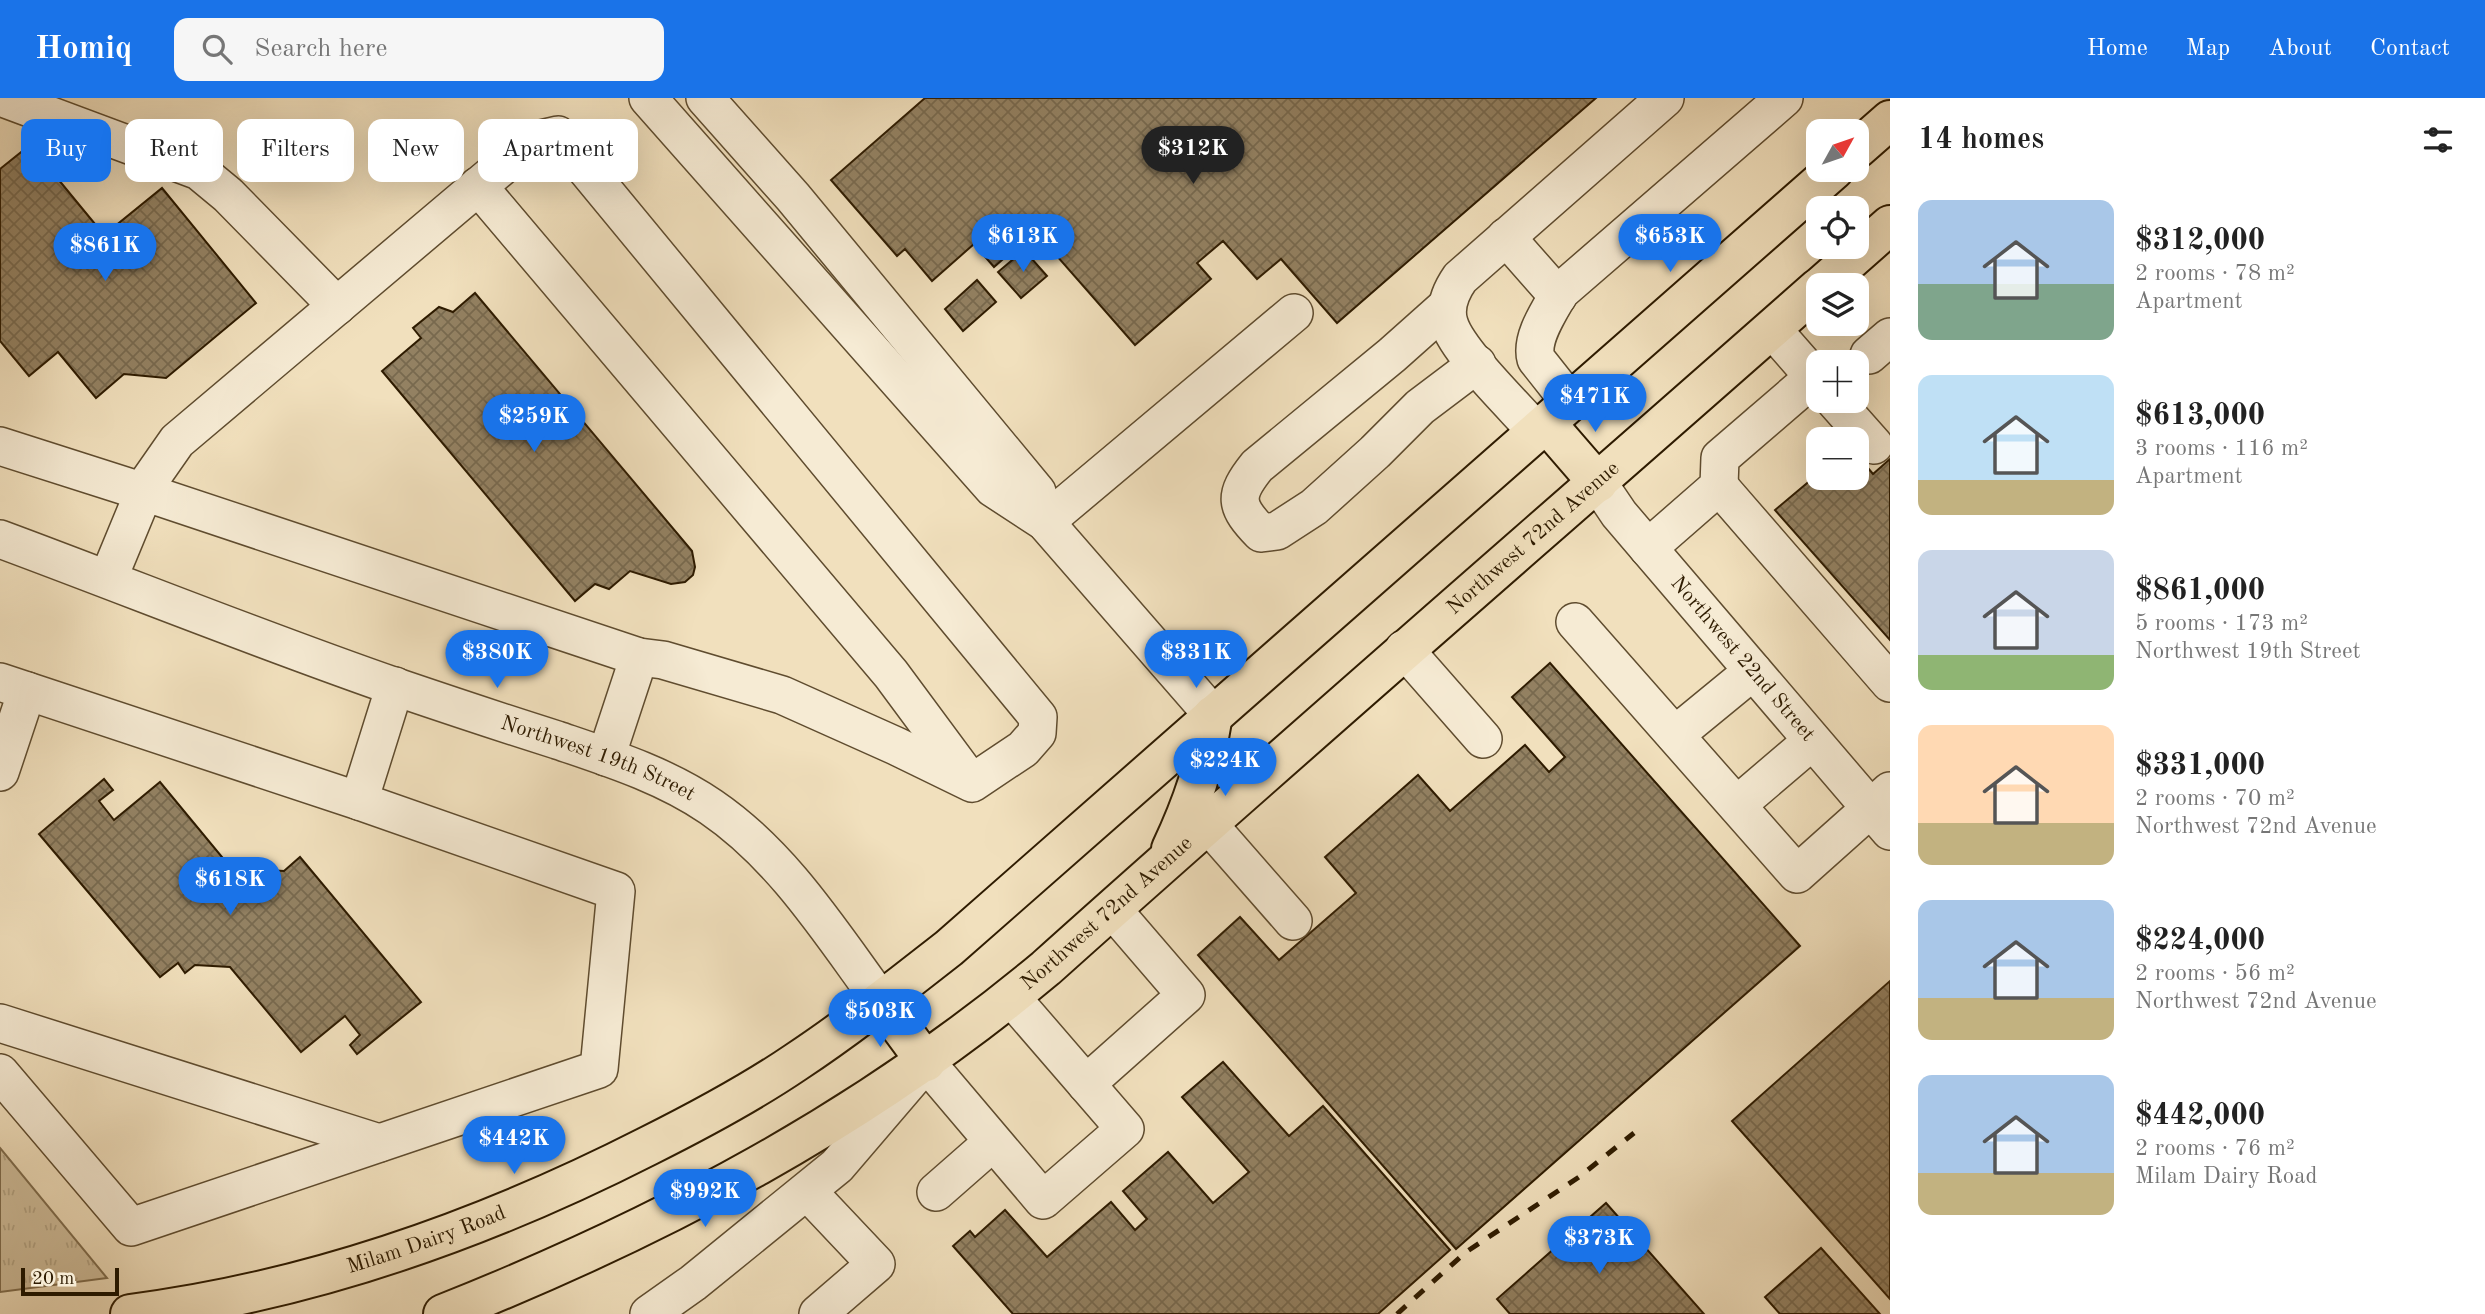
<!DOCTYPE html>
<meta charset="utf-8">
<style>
:root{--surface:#fff;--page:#f6f6f6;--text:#222;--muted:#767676;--accent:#1a73e8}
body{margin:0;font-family:"Old Standard TT",serif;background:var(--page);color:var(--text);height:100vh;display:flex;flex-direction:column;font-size:26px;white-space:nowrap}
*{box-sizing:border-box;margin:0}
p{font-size:23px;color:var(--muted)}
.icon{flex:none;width:38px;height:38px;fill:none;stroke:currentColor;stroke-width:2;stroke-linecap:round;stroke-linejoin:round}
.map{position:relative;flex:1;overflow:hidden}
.drawer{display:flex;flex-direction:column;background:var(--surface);width:595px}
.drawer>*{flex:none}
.banner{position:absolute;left:21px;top:21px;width:665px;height:63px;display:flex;gap:14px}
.needle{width:46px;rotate:50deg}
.controls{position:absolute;left:1806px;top:21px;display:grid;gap:14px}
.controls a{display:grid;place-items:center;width:63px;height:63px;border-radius:14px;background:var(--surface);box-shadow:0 7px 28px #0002;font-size:35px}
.scale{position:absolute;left:21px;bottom:18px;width:98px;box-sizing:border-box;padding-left:7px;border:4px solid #2e1b00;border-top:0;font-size:19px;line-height:24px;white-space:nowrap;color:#2e1b00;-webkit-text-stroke:5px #f6ebd4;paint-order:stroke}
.price{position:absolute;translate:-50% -60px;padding:0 16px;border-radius:24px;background:var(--accent);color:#fff;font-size:23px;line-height:46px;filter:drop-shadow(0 2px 4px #0008)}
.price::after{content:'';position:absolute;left:50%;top:42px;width:21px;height:16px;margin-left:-10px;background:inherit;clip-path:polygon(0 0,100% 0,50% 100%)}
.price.on{background:#222;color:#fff}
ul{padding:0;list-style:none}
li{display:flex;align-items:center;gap:21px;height:175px;padding:0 28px}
li span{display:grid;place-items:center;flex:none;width:196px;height:140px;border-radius:14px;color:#555}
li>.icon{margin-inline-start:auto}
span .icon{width:84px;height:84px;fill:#fffc;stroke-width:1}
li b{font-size:30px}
h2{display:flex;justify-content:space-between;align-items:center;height:84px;padding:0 28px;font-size:30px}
.tag{padding:0 24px;border-radius:14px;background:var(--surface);box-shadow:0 7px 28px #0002;font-size:24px;line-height:63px}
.tag.on{background:var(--accent);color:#fff}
header{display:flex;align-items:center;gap:42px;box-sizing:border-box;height:98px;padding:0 35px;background:var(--accent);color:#fff}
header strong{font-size:33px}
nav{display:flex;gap:38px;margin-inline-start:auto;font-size:24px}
.search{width:490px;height:63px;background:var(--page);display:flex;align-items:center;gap:18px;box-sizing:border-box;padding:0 24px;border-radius:14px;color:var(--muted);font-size:26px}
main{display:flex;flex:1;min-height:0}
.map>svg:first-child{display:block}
</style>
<header>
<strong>Homiq</strong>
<div class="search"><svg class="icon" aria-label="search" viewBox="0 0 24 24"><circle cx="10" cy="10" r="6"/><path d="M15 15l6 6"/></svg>Search here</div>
<nav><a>Home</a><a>Map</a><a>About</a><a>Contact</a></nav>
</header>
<main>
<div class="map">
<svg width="1890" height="1216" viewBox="0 0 1890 1216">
<defs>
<pattern id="grass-tufts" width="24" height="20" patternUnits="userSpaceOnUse" patternTransform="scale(1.75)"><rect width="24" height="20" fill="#d0bf9d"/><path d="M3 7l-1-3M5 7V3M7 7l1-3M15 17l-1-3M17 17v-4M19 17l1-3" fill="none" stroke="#b3a485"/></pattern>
<pattern id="building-cross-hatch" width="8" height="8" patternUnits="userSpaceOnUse" patternTransform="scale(1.75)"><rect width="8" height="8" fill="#938162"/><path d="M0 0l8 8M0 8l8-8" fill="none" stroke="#78694e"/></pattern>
</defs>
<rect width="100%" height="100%" fill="#f1e0bd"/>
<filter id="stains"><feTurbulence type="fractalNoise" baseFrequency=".00286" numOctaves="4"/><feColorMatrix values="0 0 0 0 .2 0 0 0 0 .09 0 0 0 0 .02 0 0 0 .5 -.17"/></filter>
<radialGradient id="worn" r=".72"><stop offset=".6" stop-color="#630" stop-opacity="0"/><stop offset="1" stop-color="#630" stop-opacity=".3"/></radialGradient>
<path fill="url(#grass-tufts)" stroke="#7f6d4e" stroke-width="2" d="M0,1050L107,1180L0,1194Z"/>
<path fill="url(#building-cross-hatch)" stroke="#2e1b00" stroke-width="2" d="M925,0H1596L1337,225L1281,161L1257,181L1223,143L1197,165L1211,181L1135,247L1035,133L994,169L974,146L932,183L905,151L897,158L831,82Z
M30,47L104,137L162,90L256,205L166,280L124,276L96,300L58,254L29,278L0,243V71Z
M1024,152L1047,178L1021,200L998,174Z
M977,182L996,204L963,233L945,211Z
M475,195L692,453L695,469L693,477L685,484L671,486L630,473L609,491L595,486L575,503L382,273L421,240L413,230L439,209L453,214Z
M1857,357L1873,376L1890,361V542L1775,412L1818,376V380H1857Z
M1550,565L1800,848L1456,1151L1198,857L1240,819L1279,862L1356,795L1325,759L1418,677L1450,713L1525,647L1549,674L1565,659L1512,599Z
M104,681L113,692L99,703L114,722L160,684L231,770L284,773L300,759L421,904L357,956L350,947L360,937L345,918L301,954L230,869L195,867L185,875L178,865L160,879L39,736Z
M1890,883V1201L1732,1023Z
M1223,964L1289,1038L1323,1008L1450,1152L1378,1216H1013L953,1148L970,1133L975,1139L1005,1112L1047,1159L1111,1104L1135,1132L1147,1121L1123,1093L1168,1054L1213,1105L1249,1074L1182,999Z
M1606,1105L1704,1216H1510L1497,1201Z
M1821,1150L1880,1216H1780L1765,1199Z"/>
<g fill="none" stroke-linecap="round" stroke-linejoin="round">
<defs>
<g id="minor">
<path d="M3,0L199,73L228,97L337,208"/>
<path d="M648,0L993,390L1045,424L1213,617"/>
<path d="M705,0L793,99L1037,394L1045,424"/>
<path d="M478,88L891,576L968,680"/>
<path d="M1506,139L1558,198"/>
<path d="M1447,208L1392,257L1257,368C1233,398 1235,408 1261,435L1277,433L1314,409L1375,354L1420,309L1477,266"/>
<path d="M1772,231L1814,279"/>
<path d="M1869,257L1890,239"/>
<path d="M1835,303L1874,347"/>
<path d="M1570,304L1536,261C1530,240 1550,212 1560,194L1784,0"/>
<path d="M1537,334C1515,309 1457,253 1449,225C1444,209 1451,193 1460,180L1665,0"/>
<path d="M0,348L144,394L639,559L663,562L782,597L896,648L972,685L1023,651L1037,635L1038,619L558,37L532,43L177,343L147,386L144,394L108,481"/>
<path id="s1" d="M1598,385L1619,416L1648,450L1890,733"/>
<path d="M1719,388L1890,585"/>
<path d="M1045,424L1294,215"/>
<path id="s2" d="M0,441C132,490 263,543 396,589C449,607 503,625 557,642C610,660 664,677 711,709C783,758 831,835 881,903"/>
<path d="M1648,450L1719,388L1720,360L1814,279L1818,284"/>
<path d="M1575,524L1797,776L1890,693"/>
<path d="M1404,551L1483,641"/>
<path d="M0,584L359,703L616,793L599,971L131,1129L0,975"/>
<path d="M1675,637L1753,573"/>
<path d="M606,659L639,559"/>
<path d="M0,674L27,593"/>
<path d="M359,703L395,588"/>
<path d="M1737,707L1812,643"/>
<path d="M1208,726L1293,823"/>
<path d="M0,925L379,1045"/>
<path d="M1086,986L1186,897L1112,811"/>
<path d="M808,1094L876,1166L818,1216"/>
<path d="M936,1094L993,1044"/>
<path d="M649,1216L693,1185L837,1068L926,964L1043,1102L1125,1031L1011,899"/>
</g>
<g id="major">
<path d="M1857,51L1890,22"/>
<path d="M1822,187L1890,127"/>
<path d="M1547,326L1598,385"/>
<path d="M1171,751C1193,704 1205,668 1213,617"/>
<path d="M881,903L926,964"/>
<path id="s3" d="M130,1216C310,1193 487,1130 648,1048C698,1023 749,996 796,964C849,929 899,889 949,850L1834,72"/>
<path id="s4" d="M443,1216C662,1129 864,1022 1046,870C1301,641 1561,417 1818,190"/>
</g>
</defs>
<use href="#minor" stroke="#5f4c2f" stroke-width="40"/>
<use href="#major" stroke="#2e1b00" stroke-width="42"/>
<use href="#minor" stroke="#f6ebd4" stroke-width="37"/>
<use href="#major" stroke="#f1e0bd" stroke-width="38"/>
<path stroke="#2e1b00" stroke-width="5" stroke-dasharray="12 12" stroke-linecap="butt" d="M1397,1216L1466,1154L1579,1079L1634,1035"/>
</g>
<g text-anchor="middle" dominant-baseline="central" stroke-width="5" stroke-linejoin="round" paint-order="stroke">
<g font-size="21" fill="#2e1b00" stroke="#f6ebd4">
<text stroke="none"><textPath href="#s4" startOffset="1348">Northwest 72nd Avenue</textPath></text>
<text stroke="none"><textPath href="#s1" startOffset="228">Northwest 22nd Street</textPath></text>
<text stroke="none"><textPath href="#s2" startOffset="637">Northwest 19th Street</textPath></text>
<text stroke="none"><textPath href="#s4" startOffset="780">Northwest 72nd Avenue</textPath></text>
<text stroke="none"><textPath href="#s3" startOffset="306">Milam Dairy Road</textPath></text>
</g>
</g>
<rect width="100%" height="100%" filter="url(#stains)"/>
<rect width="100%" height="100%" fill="url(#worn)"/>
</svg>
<div class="controls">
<a><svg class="needle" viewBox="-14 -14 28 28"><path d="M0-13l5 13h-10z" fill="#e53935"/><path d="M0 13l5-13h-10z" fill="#767676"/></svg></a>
<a><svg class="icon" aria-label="locate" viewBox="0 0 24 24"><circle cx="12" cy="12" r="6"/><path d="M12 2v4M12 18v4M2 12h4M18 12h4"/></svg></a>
<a><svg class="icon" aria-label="layers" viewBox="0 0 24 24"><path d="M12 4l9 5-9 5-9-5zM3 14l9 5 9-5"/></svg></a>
<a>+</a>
<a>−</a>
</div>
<div class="scale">20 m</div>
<b class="price on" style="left:1193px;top:88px">$312K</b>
<b class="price" style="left:1023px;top:176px">$613K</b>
<b class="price" style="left:1670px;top:176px">$653K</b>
<b class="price" style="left:105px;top:185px">$861K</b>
<b class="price" style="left:1595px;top:336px">$471K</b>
<b class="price" style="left:534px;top:356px">$259K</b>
<b class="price" style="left:497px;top:592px">$380K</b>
<b class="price" style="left:1196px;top:592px">$331K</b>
<b class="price" style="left:1225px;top:700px">$224K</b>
<b class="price" style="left:230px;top:819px">$618K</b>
<b class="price" style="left:880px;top:951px">$503K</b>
<b class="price" style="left:514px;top:1078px">$442K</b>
<b class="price" style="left:705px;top:1131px">$992K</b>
<b class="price" style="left:1599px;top:1178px">$373K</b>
<div class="banner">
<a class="tag on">Buy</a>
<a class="tag">Rent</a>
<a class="tag">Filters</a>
<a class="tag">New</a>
<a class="tag">Apartment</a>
</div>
</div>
<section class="drawer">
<h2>14 homes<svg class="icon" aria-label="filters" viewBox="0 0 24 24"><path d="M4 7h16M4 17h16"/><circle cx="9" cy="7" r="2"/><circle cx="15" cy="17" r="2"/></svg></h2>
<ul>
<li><span style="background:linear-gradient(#a9c7e8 60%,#7fa58c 0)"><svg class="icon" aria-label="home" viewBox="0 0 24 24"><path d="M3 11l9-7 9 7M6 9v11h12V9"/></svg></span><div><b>$312,000</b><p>2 rooms · 78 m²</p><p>Apartment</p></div></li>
<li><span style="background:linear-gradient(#bfe0f5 75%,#c2b280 0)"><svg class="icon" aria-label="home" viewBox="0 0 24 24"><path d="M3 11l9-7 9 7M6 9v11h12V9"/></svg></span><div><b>$613,000</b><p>3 rooms · 116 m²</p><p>Apartment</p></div></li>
<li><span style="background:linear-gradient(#c9d6e8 75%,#8fb573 0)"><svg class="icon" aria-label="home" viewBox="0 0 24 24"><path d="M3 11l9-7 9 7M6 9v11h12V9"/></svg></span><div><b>$861,000</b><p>5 rooms · 173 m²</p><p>Northwest 19th Street</p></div></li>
<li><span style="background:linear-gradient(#ffd9b3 70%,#c2b280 0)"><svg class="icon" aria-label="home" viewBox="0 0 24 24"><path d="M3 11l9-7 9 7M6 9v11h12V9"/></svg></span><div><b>$331,000</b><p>2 rooms · 70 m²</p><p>Northwest 72nd Avenue</p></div></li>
<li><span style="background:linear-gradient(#a9c7e8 70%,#c2b280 0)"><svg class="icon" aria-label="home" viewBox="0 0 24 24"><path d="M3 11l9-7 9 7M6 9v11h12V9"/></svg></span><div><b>$224,000</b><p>2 rooms · 56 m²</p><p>Northwest 72nd Avenue</p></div></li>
<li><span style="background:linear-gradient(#a9c7e8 70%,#c2b280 0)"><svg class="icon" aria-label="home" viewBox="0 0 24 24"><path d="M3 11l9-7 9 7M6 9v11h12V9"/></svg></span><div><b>$442,000</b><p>2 rooms · 76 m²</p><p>Milam Dairy Road</p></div></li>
</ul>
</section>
</main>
